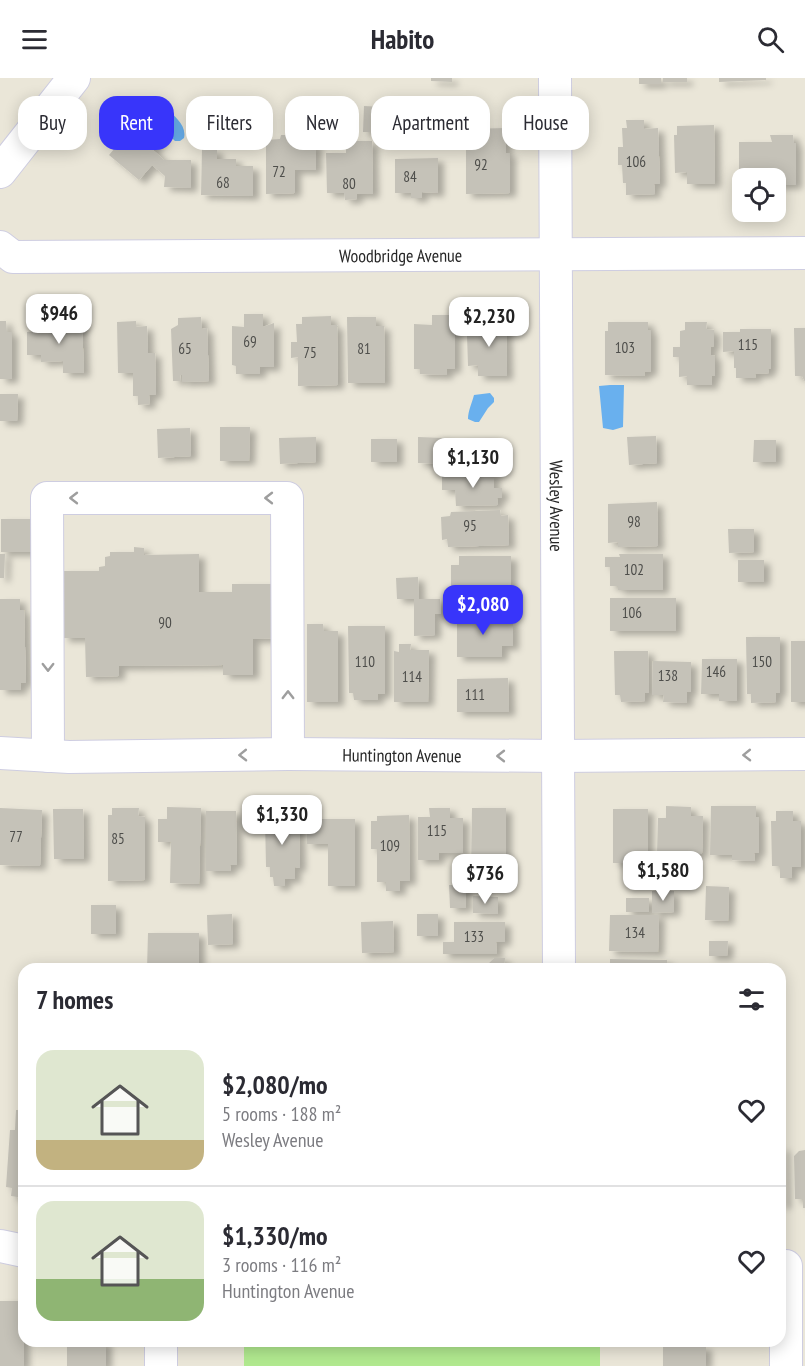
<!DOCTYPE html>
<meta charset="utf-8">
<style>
:root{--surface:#fff;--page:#f2f2f3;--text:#2b2b33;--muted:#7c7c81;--line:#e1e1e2;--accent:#3835fa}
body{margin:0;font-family:"PT Sans Narrow",sans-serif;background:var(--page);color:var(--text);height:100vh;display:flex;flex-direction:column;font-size:22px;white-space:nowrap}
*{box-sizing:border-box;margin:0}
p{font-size:20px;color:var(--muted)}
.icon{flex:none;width:33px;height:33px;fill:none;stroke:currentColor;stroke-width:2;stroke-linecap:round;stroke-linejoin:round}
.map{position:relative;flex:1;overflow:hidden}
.sheet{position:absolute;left:18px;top:885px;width:768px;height:384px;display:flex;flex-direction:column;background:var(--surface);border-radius:18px;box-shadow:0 3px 15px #0003}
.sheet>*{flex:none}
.hud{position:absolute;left:18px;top:18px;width:770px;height:54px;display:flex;gap:12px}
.fabs{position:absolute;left:732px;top:90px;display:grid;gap:12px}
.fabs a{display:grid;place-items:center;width:54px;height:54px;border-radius:12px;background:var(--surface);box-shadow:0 3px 15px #0003;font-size:30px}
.price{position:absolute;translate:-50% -51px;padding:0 14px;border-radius:12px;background:#fff;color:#222;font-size:20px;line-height:39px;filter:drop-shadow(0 2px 3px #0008)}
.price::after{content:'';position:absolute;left:50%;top:36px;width:18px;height:14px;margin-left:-9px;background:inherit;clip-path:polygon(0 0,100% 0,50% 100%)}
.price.selected{background:var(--accent);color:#fff}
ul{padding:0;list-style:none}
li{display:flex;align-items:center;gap:18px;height:150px;padding:0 18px}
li+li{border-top:2px solid var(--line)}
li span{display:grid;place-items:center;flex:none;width:168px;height:120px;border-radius:18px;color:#555}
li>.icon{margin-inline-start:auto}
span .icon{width:72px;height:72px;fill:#fffc;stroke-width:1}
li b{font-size:26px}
h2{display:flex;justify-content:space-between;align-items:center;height:72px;padding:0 18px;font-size:26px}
.tag{padding:0 21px;border-radius:18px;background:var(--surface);box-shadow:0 3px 15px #0003;font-size:21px;line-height:54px}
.tag.selected{background:var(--accent);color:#fff}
header{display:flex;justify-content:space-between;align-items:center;height:78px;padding:0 18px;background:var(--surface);font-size:27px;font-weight:700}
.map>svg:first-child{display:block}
</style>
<header><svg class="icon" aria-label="menu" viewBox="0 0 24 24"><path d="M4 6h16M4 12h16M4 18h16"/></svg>Habito<svg class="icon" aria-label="search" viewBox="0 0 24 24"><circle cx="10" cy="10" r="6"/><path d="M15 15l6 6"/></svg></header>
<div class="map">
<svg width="805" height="1288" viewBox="0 0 805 1288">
<defs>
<filter id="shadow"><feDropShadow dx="6" dy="4" stdDeviation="3" flood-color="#0004"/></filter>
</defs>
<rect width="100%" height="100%" fill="#eae6d8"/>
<path fill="#b1e98f" d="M244,1263H600V1288H244Z"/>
<path fill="#69b0ee" d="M157,30H166C174,38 187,47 184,60L180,63H175L169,57L166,50L157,46L150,37Z
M610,307H624L623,349L613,352L603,350L599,308Z
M490,315L494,320V324L488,330L479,344H475L468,341C468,333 472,325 474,317Z"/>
<path fill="#c5c2b8" filter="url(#shadow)" d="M431,0H452V4L431,3Z
M639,0H661V6H639Z
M663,0H687V4H663Z
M719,0H766V2L719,4Z
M364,28L384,29L383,54H363Z
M139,42L162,61L153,72L164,82H191V110L164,109L165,98L152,87L139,102L109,77Z
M626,42H644V51L658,50L660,106H654L655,116L626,117V105H623L622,87H618V69H623L622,50H627Z
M714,47L715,106H687V94L675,95L674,57H677V48Z
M506,50V75H510V115L466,116V51Z
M281,57H303V65H316V92H295V115L266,116V62L280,61Z
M770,57H793L794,65H796V107H776V100H742V107H739V64H772Z
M346,63H372L373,116H357V121L345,122L344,115H327L326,75H346Z
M202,71L217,72V81H236V88H253V118L201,117Z
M438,80V115L422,114V120H411V115H395V81Z
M244,236H263V249L274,245V289H260V296H236V288L232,287V248L244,249Z
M432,237H451L450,245H455V291H447V297L420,296V291H414V246L432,247Z
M331,238V247H337L338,307L298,308V279L291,280V264H297L296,246H302V239Z
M201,239L202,251L207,250L209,303L182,304V297H180L181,303H173L171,251L178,247V240Z
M347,239H376V248H384L385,305H348Z
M506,240L507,298H478V287L468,288L467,257L479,256L478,241Z
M0,243H6L7,254H12V301H0Z
M136,243V249L147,248L148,275H155L156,317H149L150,326L138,327V318H133V295H118L117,244Z
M608,244H648V252H651V294H645L644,298L605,297V253H608Z
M685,244H707L706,251L714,252V268L711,269V277L715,278V298H712V307H687V298L679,299V279H673V269H680V253L685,252Z
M82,245L84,295H63V283L41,284V277H27V254L37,253V246Z
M794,250H805V304L802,298H795Z
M740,251H771V291H768L769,295L755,296L756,300H736V290H734V273L723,274V254H740Z
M0,316H18L17,343H0Z
M220,349H250L249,383H220Z
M190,350L191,378L158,380L157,351Z
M656,358L657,385L629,387L627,359Z
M316,359V384L280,386L279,360Z
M418,359L444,360L443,386L418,385Z
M490,360L491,387H462L461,361Z
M371,361H397V384H371Z
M754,362H776V384H753Z
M494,395V410H502V420H497L498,427L456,428L455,412H442V396Z
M657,424L658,468L618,469V464L608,465V426Z
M500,432L501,438L508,437L509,467L448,469L447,461L442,462L441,439L450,438L451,434Z
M1,441H33V474H1Z
M728,451H754V474L729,475Z
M134,469L144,470V477L199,476V514H232V506H278L279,560L253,561V597H223V587L119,588V598L86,599L85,560H63L62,493H99V489L105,488V479L110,478V474H134Z
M0,476H5L4,500H0Z
M619,476H663V512H618V508H610V489H605V479H620Z
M459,478H511V515H459V508H451V487H459Z
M738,482H764V504H738Z
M418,499L419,521H440L441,536H435V557L414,558V521H397L396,500Z
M610,520H676V553H610Z
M0,521H20V532H24L26,605H21V612H0Z
M498,536V543L513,544V568H502V579H457V537Z
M307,546H323L324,553H338V624H307Z
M348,548H385V616H378V622H354L353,615H349Z
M746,559H780V615H776V624L751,625V616H747Z
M791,563H805V624H791Z
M399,566H411L410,572H429L428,624H394V573L399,574Z
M614,573H648L649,615H645V623L621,624L620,617H615Z
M702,581H737V623H719V616H701Z
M653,583L691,584V614H687V625L663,624L664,617H652Z
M508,600L509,634H457V601Z
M666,728L691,729V738H703L702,776L657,775L658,740H666Z
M711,728H756V739H759V775H754L755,783L732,782V777H710Z
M167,729L201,730L199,806L170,805L171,764H158V741H167Z
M0,730L42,732L40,788L0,787Z
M112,730H139L138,738L145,739V802L108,803V737H112Z
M429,730H450V740H463V775H439V782H418V739H430Z
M472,730H506V788H471Z
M53,731H83L84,781H54Z
M613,731H648V785H613Z
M206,733H236L237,787H230L231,793H206Z
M294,733L295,740L299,739L300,790L295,789V801H285V808H274L273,799H270V789H266L265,739H270V734Z
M776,733H793V743H801V789H792V800H780V788H772L771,743H776Z
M409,737L410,803H400V813H386V804H377V771H371V743H377V738Z
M307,741H355V808H328V766H307Z
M449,807H466V830H450Z
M706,808L729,809L728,843L705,842Z
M652,813H674V834L652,835Z
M473,818L498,819V836L473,835Z
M626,820H649V834H626Z
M91,827H116V856H91Z
M232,836L233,866L208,867L207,837Z
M417,836H438V858H417Z
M610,837H659L658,874L609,873Z
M393,843L394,874L362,875L361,844Z
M454,844H505V864H496L497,876H443V864H454Z
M148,855H199V891H147Z
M709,863H728L727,878H709Z
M494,880H505L504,891H455V885H489Z
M610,881L667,882V891H610Z
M16,1032H24V1120L11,1118L12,1110L6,1109L10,1052H15Z
M780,1069H784L785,1127H780Z
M805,1072V1130H803V1121H795L794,1078L799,1073Z
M0,1223H24V1288H0Z
M67,1263H106V1288H67Z
M663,1268H706V1288H663Z"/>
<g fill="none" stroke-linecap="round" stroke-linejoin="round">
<defs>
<g id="minor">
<path id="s1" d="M555,0L559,891"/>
<path d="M0,94L74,0"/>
<path id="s2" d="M0,169L13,179L805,175"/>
<path id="s3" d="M0,675L69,679L288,676L559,678L805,676"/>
<path d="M48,678L47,420H287L288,676"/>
<path d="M0,1168L24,1173"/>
<path d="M161,1263V1288"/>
<path d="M786,1288V1188"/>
</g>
</defs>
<use href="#minor" stroke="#cecde1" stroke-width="34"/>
<use href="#minor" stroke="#fff" stroke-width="32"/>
</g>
<defs><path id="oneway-chevron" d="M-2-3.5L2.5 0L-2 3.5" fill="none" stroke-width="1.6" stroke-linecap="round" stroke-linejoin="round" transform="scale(1.5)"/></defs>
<g stroke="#9e9e9e">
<use href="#oneway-chevron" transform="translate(74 420) rotate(180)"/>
<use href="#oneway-chevron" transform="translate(269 420) rotate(180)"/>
<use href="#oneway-chevron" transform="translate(48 589) rotate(90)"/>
<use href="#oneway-chevron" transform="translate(288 617) rotate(-90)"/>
<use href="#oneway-chevron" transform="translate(243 677) rotate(179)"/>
<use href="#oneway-chevron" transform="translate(747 677) rotate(179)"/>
<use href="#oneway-chevron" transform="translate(501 678) rotate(-180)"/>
</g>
<g text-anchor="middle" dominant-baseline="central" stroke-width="4.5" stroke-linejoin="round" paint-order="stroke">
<g font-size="15" fill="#4e4e4b">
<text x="636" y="83">106</text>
<text x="481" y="86">92</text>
<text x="279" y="93">72</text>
<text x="410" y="98">84</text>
<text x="223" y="104">68</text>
<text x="349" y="105">80</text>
<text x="250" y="263">69</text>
<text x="748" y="266">115</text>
<text x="625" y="269">103</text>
<text x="185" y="270">65</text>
<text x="364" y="270">81</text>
<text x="310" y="274">75</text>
<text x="634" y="443">98</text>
<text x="470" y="447">95</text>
<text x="634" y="491">102</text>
<text x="632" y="534">106</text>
<text x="165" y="544">90</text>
<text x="365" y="583">110</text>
<text x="762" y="583">150</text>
<text x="716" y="593">146</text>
<text x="668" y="597">138</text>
<text x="412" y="598">114</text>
<text x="475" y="616">111</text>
<text x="437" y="752">115</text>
<text x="16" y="758">77</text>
<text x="118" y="760">85</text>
<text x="390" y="767">109</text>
<text x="635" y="854">134</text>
<text x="474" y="858">133</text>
</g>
<g font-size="18" fill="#272727" stroke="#fff">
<text stroke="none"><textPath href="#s2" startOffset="404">Woodbridge Avenue</textPath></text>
<text stroke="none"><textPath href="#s1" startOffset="428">Wesley Avenue</textPath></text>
<text stroke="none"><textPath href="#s3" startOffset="402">Huntington Avenue</textPath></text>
</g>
</g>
</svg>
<div class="fabs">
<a><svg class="icon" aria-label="locate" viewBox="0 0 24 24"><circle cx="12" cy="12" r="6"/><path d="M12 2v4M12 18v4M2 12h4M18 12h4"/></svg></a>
</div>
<b class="price" style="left:59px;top:267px">$946</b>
<b class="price" style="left:489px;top:270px">$2,230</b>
<b class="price" style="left:473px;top:411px">$1,130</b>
<b class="price selected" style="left:483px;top:558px">$2,080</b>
<b class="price" style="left:282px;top:768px">$1,330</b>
<b class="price" style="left:663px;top:824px">$1,580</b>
<b class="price" style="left:485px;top:827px">$736</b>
<div class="hud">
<a class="tag">Buy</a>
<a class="tag selected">Rent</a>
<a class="tag">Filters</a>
<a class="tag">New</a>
<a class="tag">Apartment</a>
<a class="tag">House</a>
</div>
<section class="sheet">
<h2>7 homes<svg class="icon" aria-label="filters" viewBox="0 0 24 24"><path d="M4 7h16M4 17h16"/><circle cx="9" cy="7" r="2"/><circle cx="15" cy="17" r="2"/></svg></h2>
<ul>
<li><span style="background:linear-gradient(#dfe7d0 75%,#c2b280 0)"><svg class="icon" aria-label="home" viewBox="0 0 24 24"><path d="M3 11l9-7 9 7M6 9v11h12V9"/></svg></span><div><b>$2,080/mo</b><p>5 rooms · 188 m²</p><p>Wesley Avenue</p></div><svg class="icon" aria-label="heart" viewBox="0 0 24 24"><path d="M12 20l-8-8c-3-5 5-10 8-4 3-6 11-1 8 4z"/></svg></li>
<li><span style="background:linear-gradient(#dfe7d0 65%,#8fb573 0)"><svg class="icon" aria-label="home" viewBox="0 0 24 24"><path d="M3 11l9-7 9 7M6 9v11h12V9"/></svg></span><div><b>$1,330/mo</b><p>3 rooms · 116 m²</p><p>Huntington Avenue</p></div><svg class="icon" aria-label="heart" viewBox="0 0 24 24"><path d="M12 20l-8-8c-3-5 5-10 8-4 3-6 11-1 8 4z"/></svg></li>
</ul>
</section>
</div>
